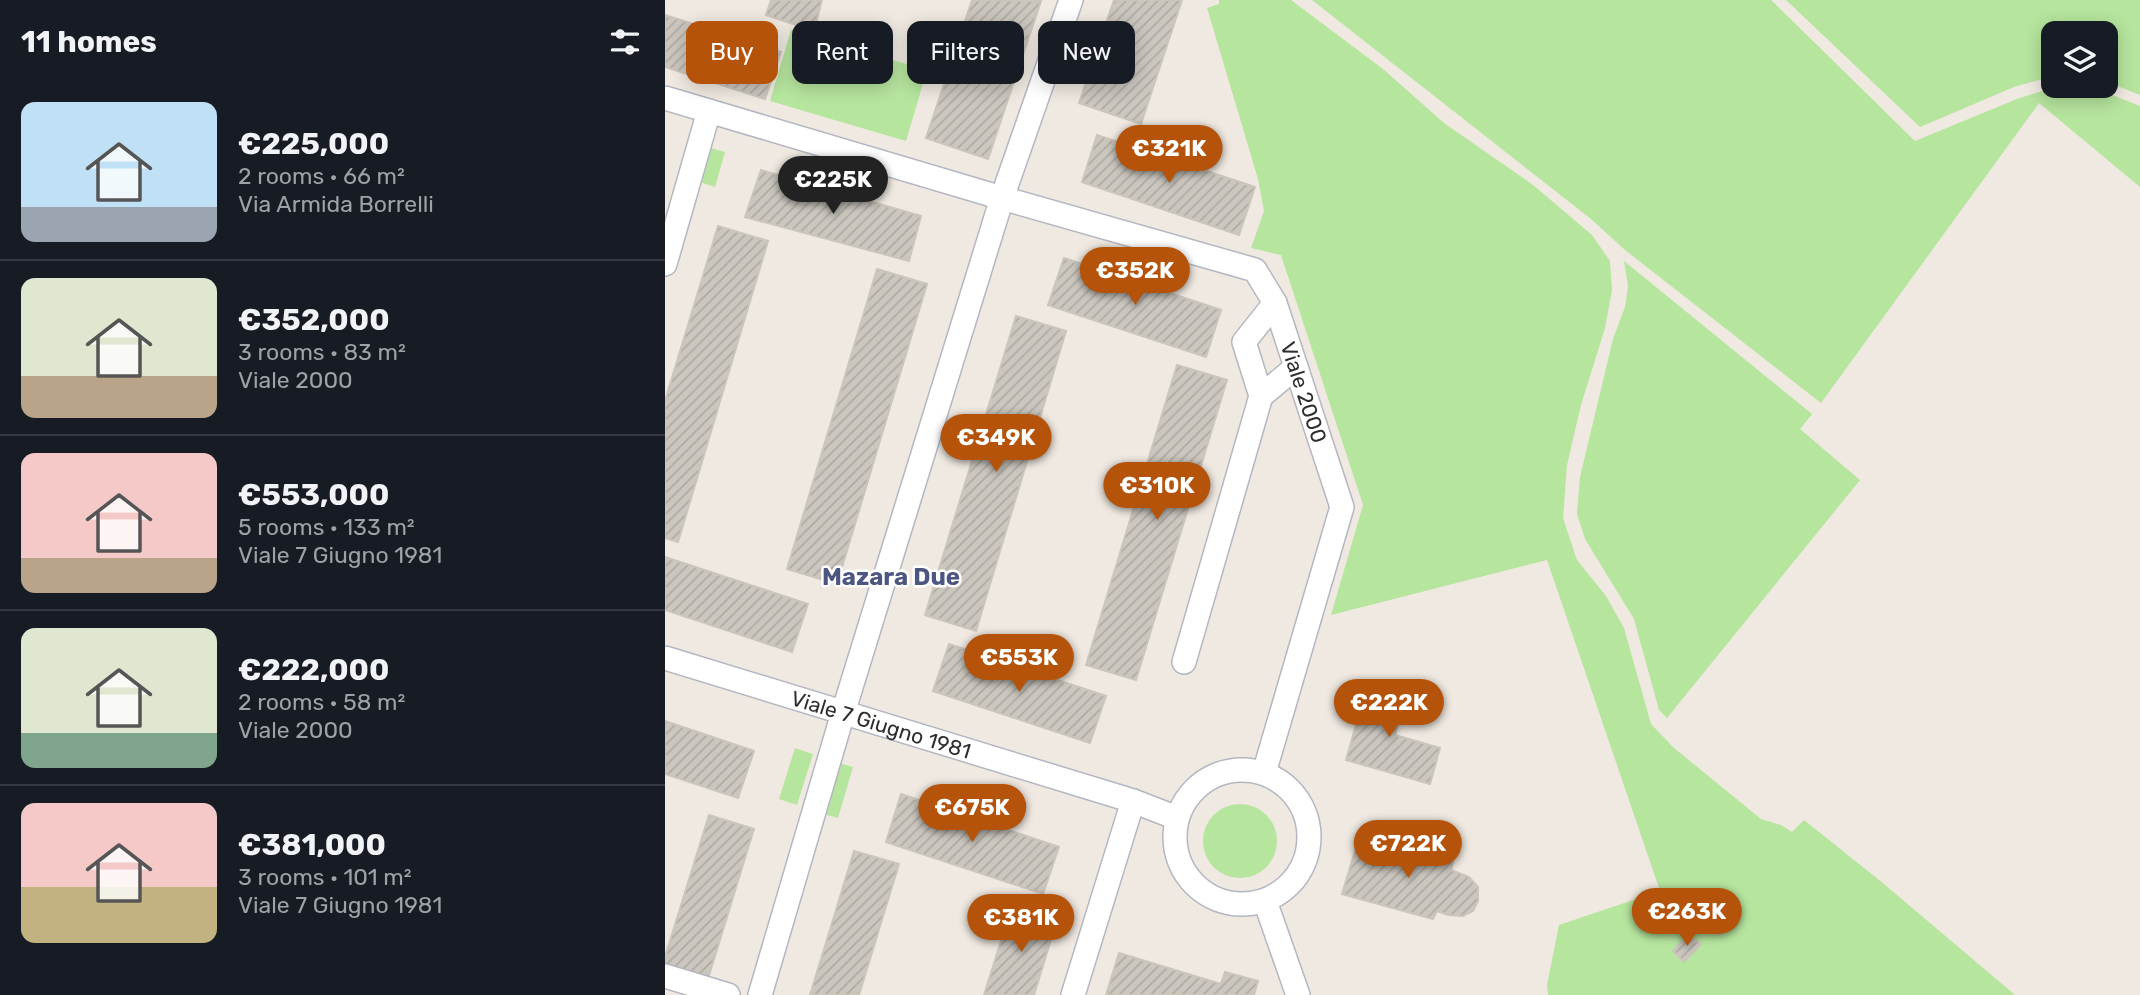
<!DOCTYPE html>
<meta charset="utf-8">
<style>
:root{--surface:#171b24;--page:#242831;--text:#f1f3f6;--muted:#9ea1a6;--line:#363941;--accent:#b45309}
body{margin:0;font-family:Rubik,sans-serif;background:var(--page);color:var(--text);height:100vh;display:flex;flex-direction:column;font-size:26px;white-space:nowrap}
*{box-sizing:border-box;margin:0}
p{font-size:23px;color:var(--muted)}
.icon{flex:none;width:38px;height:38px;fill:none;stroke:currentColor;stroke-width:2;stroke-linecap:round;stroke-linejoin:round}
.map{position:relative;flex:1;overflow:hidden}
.panel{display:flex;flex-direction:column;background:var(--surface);width:665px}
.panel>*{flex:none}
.guide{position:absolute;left:21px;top:21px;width:665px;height:63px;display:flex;gap:14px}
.controls{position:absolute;left:1376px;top:21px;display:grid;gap:14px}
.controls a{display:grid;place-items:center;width:77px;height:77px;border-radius:14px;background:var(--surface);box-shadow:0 4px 18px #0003;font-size:35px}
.price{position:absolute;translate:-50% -60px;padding:0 16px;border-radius:24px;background:var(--accent);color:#fff;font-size:23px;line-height:46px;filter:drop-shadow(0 2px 4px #0008)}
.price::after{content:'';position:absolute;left:50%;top:42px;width:21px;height:16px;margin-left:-10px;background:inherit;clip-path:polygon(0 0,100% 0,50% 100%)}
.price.on{background:#222;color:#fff}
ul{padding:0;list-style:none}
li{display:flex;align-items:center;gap:21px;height:175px;padding:0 21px}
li+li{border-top:2px solid var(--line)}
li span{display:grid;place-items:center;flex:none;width:196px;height:140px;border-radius:14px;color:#555}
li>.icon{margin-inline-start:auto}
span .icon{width:84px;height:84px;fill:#fffc;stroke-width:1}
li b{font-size:30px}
h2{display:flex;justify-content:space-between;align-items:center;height:84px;padding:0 21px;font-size:30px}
.tag{padding:0 24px;border-radius:14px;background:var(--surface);box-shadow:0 4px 18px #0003;font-size:24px;line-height:63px}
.tag.on{background:var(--accent);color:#fff}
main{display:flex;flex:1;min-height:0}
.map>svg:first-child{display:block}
</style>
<main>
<section class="panel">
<h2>11 homes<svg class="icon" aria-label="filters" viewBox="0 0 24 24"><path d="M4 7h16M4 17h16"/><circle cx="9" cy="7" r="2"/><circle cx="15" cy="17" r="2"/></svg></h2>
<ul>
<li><span style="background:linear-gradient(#bfe0f5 75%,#9aa5b1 0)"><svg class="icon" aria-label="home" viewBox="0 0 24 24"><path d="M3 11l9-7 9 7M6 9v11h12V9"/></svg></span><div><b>€225,000</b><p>2 rooms · 66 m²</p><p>Via Armida Borrelli</p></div></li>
<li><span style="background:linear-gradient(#dfe7d0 70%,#b9a48a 0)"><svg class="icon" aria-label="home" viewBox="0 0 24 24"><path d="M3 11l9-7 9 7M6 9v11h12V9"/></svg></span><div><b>€352,000</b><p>3 rooms · 83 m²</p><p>Viale 2000</p></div></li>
<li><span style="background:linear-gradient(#f6c9c9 75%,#b9a48a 0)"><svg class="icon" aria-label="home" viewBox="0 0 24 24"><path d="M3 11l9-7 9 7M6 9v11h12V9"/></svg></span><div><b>€553,000</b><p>5 rooms · 133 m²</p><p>Viale 7 Giugno 1981</p></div></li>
<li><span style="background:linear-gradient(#dfe7d0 75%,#7fa58c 0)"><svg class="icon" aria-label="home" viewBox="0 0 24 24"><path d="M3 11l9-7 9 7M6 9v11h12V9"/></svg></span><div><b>€222,000</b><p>2 rooms · 58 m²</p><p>Viale 2000</p></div></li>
<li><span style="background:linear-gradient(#f6c9c9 60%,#c2b280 0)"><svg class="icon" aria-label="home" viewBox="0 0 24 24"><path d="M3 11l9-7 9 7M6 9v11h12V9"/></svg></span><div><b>€381,000</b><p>3 rooms · 101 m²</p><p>Viale 7 Giugno 1981</p></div></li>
</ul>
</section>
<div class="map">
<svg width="1475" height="995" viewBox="0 0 1475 995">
<defs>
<pattern id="building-hatch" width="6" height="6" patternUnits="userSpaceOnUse" patternTransform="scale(1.75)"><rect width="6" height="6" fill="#cbc7bf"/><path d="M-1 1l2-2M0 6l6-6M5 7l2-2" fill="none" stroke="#afaba4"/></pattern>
</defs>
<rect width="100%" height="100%" fill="#efe9e1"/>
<path fill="#b6e59e" d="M554,0H626L718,69L779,123L868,185L927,235L945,261L947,290L940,328L916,405L902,465L898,518L912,560L941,596L959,628L986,724L1009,748L1096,819L1116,825L1127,832L1139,820L1219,884L1350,995H883L882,985L894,925L995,891L882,560L666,615L698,505L616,255L586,248L599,211L593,179L542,8L554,4Z
M647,0H1106L1250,141L1352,99L1386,88L1424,86L1475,106V187L1374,103L1156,403L960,250L926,219Z
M1121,0H1475V95L1440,81V33H1388V76L1349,87L1255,127Z
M126,30L262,70L241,141L105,101Z
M42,147L60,152L50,187L32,181Z
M959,261L1147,414L1135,429L1195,480L1002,718L994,710L969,619L920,539L912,514L915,477L948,339L960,307L963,286Z
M130,748L148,754L132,805L114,799Z
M171,762L188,767L173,818L155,813Z
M538 841a37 37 0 1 1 74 0a37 37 0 1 1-74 0Z"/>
<path fill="url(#building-hatch)" stroke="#cbc5ba" stroke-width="2" d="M106,0H157L149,31L101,15Z
M307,0L376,1L323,159L261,138Z
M449,0H517L476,124L414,103Z
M0,15L116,52L100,99L0,67Z
M432,135L590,187L574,235L417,182Z
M96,170L256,216L244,261L80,217Z
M53,226L103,241L13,542L0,538V401Z
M399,258L556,310L541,357L383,305Z
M212,269L262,284L172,584L122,569Z
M351,316L401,331L311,631L260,615Z
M512,365L562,380L471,680L421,665Z
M0,557L143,604L127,652L0,610Z
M284,644L441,696L425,743L268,691Z
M703,683L742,695L730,735L775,748L765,784L681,760Z
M0,721L89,751L73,798L0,774Z
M236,794L394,847L378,894L221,842Z
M44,815L89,829L42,982L0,970V957Z
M696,831L788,862L786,870L804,877L813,887V901L808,911L798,916L783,915L772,911L768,919L677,894Z
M189,851L234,864L194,995H145Z
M347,906L392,920L369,995H319Z
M1023,935L1036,944L1019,962L1008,951Z
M454,953L556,984L560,972L593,981L589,995H441Z"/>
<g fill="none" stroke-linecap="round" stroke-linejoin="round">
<defs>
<g id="minor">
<path id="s1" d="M0,98L337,198L590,270L610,303L677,507L599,773"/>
<path d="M0,264L44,111"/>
<path d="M596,396L631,367"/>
<path id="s2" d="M0,658L468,801L512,818"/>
<path d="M519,662L596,396L579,342L610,303"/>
<circle cx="577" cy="837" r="67"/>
<path d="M600,901L633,995"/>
<path d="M0,976L63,995"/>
<path d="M95,995L178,713L337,198L406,0"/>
<path d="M408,995L468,801"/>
</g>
</defs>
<use href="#minor" stroke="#b4b7c1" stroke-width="26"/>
<use href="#minor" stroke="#fff" stroke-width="23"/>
</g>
<g text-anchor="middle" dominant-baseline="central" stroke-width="5" stroke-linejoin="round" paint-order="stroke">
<g font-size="21" fill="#2e2e2e" stroke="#fff">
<text stroke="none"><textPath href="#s1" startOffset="747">Viale 2000</textPath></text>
<text stroke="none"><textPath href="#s2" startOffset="226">Viale 7 Giugno 1981</textPath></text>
</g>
<g font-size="24" font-weight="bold" fill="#4d5680" stroke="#fff">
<text x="226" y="577">Mazara Due</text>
</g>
</g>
</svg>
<div class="controls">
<a><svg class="icon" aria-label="layers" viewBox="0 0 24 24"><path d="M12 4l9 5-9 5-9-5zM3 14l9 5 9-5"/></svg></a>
</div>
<b class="price" style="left:504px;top:185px">€321K</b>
<b class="price on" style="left:168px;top:216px">€225K</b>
<b class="price" style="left:470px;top:307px">€352K</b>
<b class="price" style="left:331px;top:474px">€349K</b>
<b class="price" style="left:492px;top:522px">€310K</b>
<b class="price" style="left:354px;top:694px">€553K</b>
<b class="price" style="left:724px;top:739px">€222K</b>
<b class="price" style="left:307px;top:844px">€675K</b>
<b class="price" style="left:743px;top:880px">€722K</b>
<b class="price" style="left:1022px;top:948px">€263K</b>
<b class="price" style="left:356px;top:954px">€381K</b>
<div class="guide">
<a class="tag on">Buy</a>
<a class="tag">Rent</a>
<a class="tag">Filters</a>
<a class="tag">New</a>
</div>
</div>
</main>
